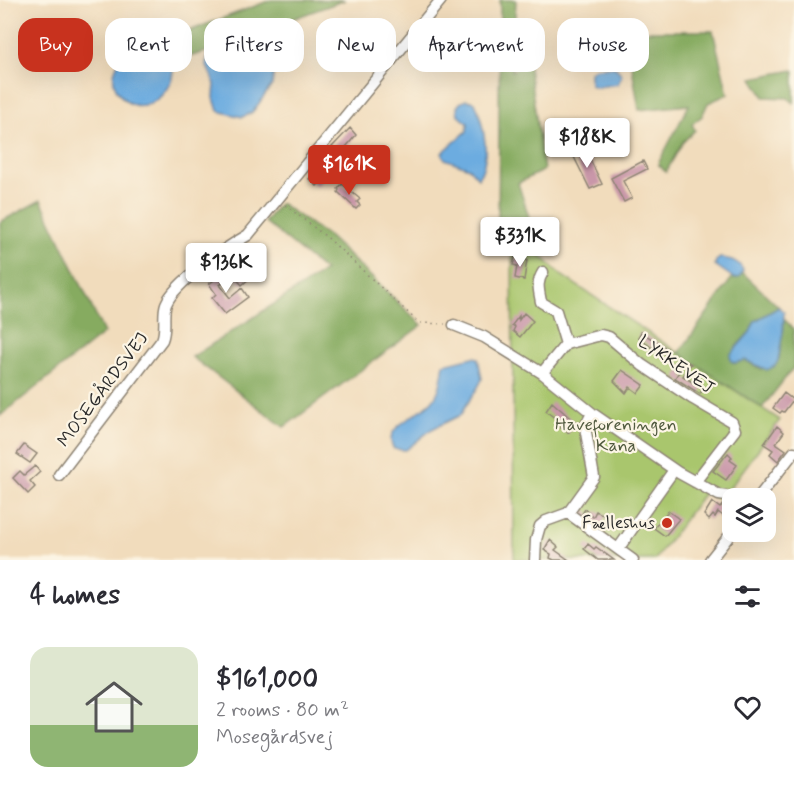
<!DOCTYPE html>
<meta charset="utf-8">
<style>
:root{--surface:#fff;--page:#f2f2f3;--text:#2b2b33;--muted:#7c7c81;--line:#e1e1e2;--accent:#c8321e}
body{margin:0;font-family:Mynerve,sans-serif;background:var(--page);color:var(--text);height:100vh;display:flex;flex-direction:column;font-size:22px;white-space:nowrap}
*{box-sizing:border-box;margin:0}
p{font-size:20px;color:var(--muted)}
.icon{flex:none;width:33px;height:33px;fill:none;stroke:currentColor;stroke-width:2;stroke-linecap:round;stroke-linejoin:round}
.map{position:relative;height:560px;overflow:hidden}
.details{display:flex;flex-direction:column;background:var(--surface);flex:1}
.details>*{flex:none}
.banner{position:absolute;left:18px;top:18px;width:759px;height:54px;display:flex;gap:12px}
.fabs{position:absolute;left:722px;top:488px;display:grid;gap:12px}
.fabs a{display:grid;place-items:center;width:54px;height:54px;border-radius:12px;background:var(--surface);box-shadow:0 6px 24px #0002;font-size:30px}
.price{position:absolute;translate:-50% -51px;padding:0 14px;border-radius:6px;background:#fff;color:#222;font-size:20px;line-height:39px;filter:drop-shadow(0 2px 3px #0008)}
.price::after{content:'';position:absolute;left:50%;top:36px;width:18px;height:14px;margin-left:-9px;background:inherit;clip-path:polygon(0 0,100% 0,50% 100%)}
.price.on{background:var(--accent);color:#fff}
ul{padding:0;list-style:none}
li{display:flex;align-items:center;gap:18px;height:150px;padding:0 30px}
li+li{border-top:2px solid var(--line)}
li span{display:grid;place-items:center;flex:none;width:168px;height:120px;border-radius:18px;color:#555}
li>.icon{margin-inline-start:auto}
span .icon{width:72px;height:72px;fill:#fffc;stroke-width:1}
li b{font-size:26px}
h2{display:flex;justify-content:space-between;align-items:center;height:72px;padding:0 30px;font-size:26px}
.chip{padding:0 21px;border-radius:18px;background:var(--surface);box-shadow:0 6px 24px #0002;font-size:21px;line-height:54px}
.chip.on{background:var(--accent);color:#fff}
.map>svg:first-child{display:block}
</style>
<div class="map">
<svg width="794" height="560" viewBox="0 0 794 560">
<rect width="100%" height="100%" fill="#fcf5e5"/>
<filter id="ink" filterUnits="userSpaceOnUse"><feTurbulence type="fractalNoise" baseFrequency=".0167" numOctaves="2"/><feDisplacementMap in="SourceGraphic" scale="12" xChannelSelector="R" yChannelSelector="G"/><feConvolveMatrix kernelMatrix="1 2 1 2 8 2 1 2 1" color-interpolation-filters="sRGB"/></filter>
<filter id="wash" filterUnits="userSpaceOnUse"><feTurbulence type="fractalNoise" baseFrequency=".008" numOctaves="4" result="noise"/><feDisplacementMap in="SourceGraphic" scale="24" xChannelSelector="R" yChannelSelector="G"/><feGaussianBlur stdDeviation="1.35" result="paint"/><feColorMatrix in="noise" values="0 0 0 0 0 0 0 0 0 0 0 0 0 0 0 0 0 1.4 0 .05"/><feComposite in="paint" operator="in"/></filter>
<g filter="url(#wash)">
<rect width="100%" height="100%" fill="#f1dcbc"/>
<path fill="#a9c66d" stroke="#6a784c" stroke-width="1.5" d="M521,237L561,275L780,420L721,500L704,493L655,560H514L512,239Z"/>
<path fill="#86ab60" stroke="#586b46" stroke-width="1.5" d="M271,0H345L270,27L258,26L250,32L220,41L209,51L178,60L168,39Z
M500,0H516L512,71L528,62L544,170L518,183L535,236H498Z
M632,31H713L728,94L708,103L702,116L692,124L695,130L683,142L666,172L658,164L689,105L639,110L632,67Z
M794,70V103L788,98L764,97L752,78Z
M41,200L104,333L0,416V222Z
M280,203L329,237L422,325L284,427L192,357L325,271L265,222Z
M743,273L779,307L755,321L750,332L736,347L735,363L745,360L761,369L779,358L784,319L794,329V367L762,408L679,353L732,278L735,279Z"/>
<path fill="#6cace0" stroke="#4c6c86" stroke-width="1.5" d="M258,26L270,27L276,53L272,85L252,113L242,117L218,111L214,98L215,84L206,64L209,51L220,41L250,32Z
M139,44C212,52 148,138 118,92C107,75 119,60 130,46Z
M612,67L616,68L622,75L618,84L597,87L590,85V72L596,68Z
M466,100L475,102C483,122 492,160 478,178L469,168L445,159L442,153L467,131L468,123L458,115L457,107L460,103Z
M720,258C730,259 738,260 743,270L740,277L735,279L715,265L716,261Z
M779,307L784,312L783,332L778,361L775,366L767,370L745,360L735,363L731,361L730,355L750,332L755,321Z
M473,357L478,358L482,379C477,392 467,401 461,415L432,429L406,450L394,449C379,427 423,414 433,400C441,390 442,375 444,364Z"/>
<g id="blocks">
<path fill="#c997a9" d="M350,128L356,135L346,147L356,157L366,147L372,153L356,170L336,151L335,152L331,148Z
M585,149L602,184L590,189L573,155Z
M318,161L330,171L317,186L309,179L316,172L313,168Z
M643,161L647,169L623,181L632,198L624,202L611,178Z
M342,184L360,199L357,202L360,205L356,209L338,192L339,190L338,189Z
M515,257L527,260L524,280L515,278L517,266L513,265Z
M240,266L244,269L247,267L253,275L242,285L231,273Z
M227,270L232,276L220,285L230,298L242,288L248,297L225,314L212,298L216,294L209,284Z
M524,313L533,321L520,337L513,331L515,327L512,325L519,316V320Z
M641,332L668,349L665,354L653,347L652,348L638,337Z
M686,361L691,364L683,376L703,389L700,394L675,378Z
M622,370L644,385L638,393L630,387L626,393L614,381Z
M784,393L793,400L784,412L782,411L780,413L773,408Z
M552,402L576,423L568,433L558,426L561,423L546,411Z
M777,426L784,432L776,443L786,450L778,461L770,454L773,450L764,444Z
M24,445L37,454L30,463L17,454Z
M728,453L732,457L730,460L737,465L726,480L713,471Z
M35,466L40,472L30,481L35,487L28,494L13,478L20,471L24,475Z
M712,502L720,508L723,504L732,511L727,519L718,512L715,517L713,515L709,520L704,515Z
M585,509L593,517L596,511L606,516L601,527L582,514Z
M668,511L679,519L665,536L654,528Z
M550,540L558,547L555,550L569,560H554L550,558L551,554L544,550Z
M588,544L594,549L596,547L614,560H598L584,549Z"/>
</g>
</g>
<g filter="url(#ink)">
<use href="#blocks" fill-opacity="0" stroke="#8e8474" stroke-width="1.5"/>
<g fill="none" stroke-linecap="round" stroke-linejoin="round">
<defs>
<path id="minor" d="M543,272C536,283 539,290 541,302L556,311L566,344
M454,325L484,337L542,373L592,413L679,473L719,495L741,498
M542,373L566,344L601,335L609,337L642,365L693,399L732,422L735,430L695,482
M59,475L162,340C167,328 162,315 166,304C175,282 227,247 248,235L441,0
M758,498L794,452
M568,513L633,560
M618,549L674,470
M535,560L536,540L540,526L546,521L568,513L594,477L585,427L592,413
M710,560L733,531"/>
</defs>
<use href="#minor" stroke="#8e8474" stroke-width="13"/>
<path stroke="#8e8474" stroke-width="1.5" stroke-dasharray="1.5 4.5" stroke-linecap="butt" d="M285,205L329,239L419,323L445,324"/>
<use href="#minor" stroke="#fff" stroke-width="10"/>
</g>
</g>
<circle fill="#c8321e" stroke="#fcf5e5" stroke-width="2" cx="667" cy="523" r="6"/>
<g text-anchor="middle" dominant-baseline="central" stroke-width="4.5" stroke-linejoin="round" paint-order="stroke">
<g font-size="18" fill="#2b2b2b" stroke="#fcf5e5">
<text transform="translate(676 365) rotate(35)">LYKKEVEJ</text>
<text transform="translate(103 390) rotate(-53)">MOSEGÅRDSVEJ</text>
</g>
<g font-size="18" fill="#515a3f" stroke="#fcf5e5">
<text x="616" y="425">Haveforeningen<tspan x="616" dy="21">Kana</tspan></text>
</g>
<g font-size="18" fill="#2b2b2b" stroke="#fcf5e5" text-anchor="end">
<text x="655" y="523">Fælleshus</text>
</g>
</g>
</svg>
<div class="fabs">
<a><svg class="icon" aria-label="layers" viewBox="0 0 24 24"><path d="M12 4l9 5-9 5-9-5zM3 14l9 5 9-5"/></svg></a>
</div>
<b class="price" style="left:587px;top:169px">$188K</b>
<b class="price on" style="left:349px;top:196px">$161K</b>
<b class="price" style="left:520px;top:268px">$331K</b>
<b class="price" style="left:226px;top:294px">$136K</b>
<div class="banner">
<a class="chip on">Buy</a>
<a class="chip">Rent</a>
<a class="chip">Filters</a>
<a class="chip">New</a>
<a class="chip">Apartment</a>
<a class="chip">House</a>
</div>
</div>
<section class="details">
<h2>4 homes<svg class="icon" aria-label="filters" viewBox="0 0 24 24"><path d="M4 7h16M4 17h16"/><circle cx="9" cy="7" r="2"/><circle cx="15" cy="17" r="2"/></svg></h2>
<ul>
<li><span style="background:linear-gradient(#dfe7d0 65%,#8fb573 0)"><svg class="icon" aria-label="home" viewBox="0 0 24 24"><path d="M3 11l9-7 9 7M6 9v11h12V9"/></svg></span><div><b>$161,000</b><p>2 rooms · 80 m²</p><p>Mosegårdsvej</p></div><svg class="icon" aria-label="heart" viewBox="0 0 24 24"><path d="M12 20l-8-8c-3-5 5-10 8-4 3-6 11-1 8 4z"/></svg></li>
</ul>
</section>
